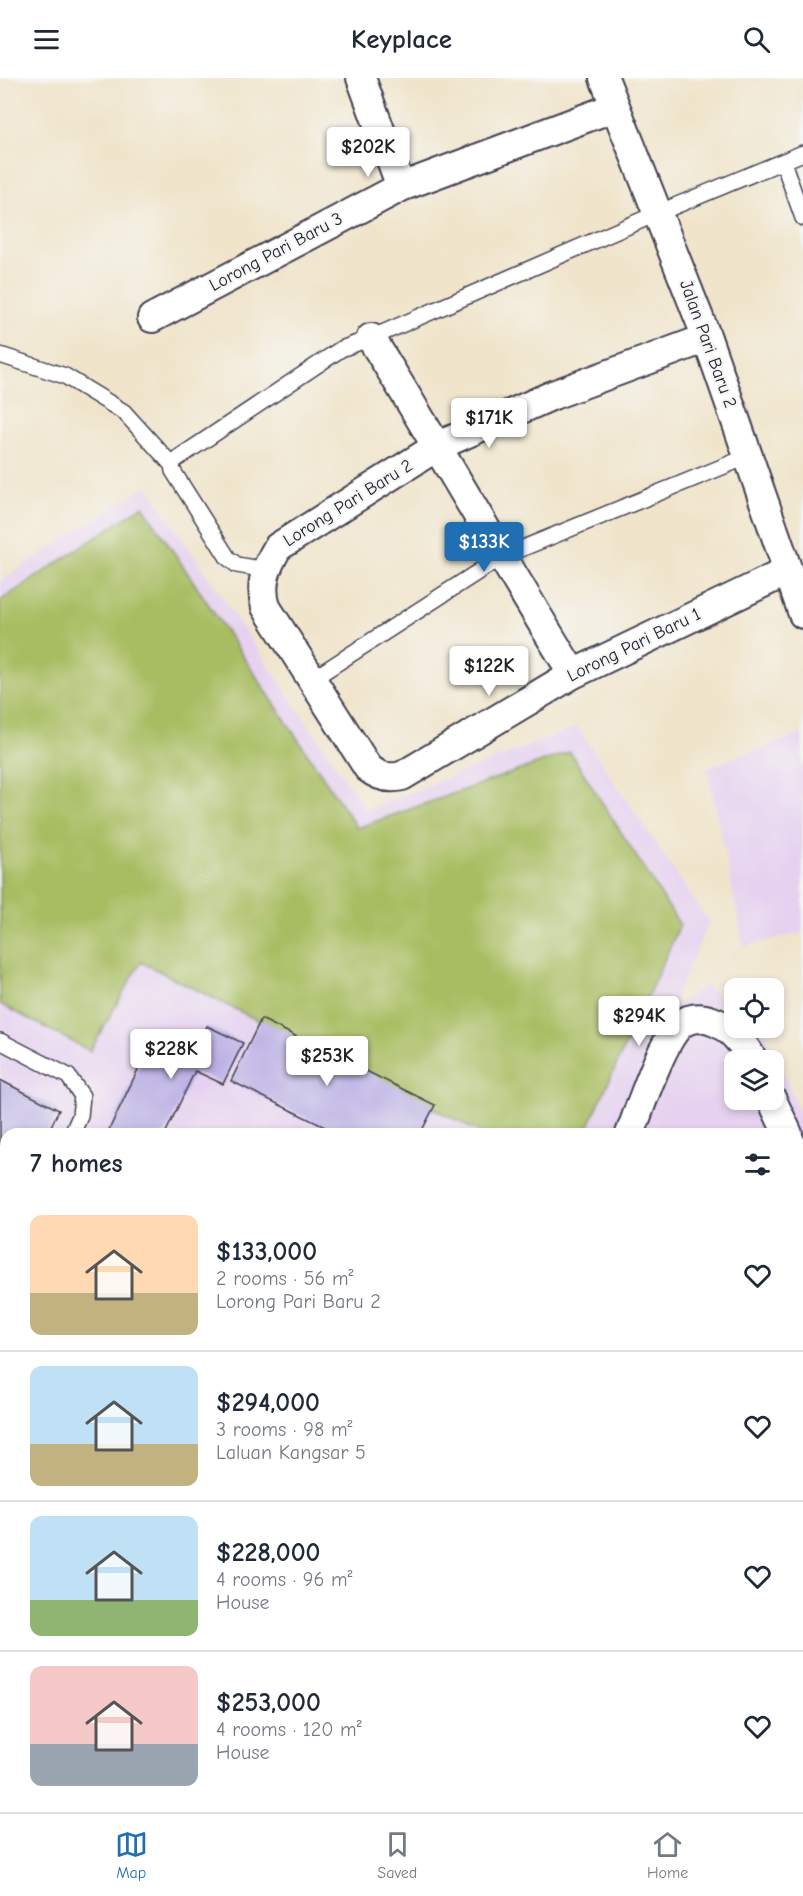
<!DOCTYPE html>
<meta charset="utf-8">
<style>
:root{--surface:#fff;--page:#f6f6f7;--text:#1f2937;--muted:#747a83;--line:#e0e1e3;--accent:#1f6fb2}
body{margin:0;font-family:"Comic Neue",sans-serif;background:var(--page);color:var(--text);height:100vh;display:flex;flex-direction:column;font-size:22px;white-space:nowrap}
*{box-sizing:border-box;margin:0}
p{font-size:20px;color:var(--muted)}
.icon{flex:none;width:33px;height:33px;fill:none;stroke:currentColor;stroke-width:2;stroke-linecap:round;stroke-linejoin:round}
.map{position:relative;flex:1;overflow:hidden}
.drawer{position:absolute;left:0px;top:1050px;width:804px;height:684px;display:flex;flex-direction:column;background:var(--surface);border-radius:18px 18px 0 0;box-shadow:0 3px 9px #0003}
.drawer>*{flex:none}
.fabs{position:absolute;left:724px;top:900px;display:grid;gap:12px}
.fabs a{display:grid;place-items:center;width:60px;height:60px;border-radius:12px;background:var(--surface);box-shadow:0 3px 9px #0003;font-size:30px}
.price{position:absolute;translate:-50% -51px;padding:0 14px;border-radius:6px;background:#fff;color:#222;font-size:20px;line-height:39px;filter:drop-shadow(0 2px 3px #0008)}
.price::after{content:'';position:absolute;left:50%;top:36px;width:18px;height:14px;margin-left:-9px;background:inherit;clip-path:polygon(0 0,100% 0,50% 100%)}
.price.selected{background:var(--accent);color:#fff}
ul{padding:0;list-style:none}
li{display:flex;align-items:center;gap:18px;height:150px;padding:0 30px}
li+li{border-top:2px solid var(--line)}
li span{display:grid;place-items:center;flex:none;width:168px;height:120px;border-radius:12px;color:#555}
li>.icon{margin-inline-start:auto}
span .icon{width:72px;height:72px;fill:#fffc;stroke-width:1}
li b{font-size:26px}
h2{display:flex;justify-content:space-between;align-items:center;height:72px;padding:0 30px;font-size:26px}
header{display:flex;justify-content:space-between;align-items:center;height:78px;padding:0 30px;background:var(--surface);font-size:27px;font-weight:600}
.tabs{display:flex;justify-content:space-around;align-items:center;height:84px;border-top:2px solid var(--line);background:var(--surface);font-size:16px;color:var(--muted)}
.tabs a{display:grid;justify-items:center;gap:3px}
.tabs .selected{color:var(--accent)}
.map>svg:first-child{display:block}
</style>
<header><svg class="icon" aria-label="menu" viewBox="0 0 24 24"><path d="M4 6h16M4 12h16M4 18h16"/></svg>Keyplace<svg class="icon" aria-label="search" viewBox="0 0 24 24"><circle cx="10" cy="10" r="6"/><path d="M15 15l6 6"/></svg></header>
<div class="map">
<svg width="803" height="1734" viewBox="0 0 803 1734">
<rect width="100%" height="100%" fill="#f6f6f2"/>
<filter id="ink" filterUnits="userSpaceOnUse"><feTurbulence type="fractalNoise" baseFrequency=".0167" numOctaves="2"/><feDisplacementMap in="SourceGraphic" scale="12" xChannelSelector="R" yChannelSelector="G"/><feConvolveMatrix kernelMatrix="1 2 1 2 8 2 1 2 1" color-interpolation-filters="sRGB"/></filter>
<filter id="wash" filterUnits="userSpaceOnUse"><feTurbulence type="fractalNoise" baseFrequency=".008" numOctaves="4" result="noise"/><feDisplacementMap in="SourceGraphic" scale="24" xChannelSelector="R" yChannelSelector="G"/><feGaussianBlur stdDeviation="1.35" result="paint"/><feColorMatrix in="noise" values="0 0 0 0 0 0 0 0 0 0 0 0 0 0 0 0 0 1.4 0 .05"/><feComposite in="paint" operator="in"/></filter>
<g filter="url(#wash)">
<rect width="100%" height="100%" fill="#f0e4ca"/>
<path fill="#e6d2f0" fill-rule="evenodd" d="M147,408L366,732L577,649L709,844L669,933L705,907L735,931V950H759L766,955L803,1040V1734H137L134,1728H798V1056H6V1325L0,1313V503ZM735,982H774V1022H735Z
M803,655V855L744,868L707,690Z"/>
<path fill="#a8bd62" stroke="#65704e" stroke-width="1.5" d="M143,428L357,750L570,674L680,847L585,1056H484L141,884L90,973L0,926V523Z"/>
<g id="blocks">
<path fill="#bbb1e5" d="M261,941L435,1027L420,1056H339L231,1003Z
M207,948L243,965L223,1006L195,993L165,1056H107L156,954L195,972Z
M0,1002L59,1032L47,1056H6V1139L0,1136Z"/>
</g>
</g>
<g filter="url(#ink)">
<use href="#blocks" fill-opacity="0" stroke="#413f50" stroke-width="1.5"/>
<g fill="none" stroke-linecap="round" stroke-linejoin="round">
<defs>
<path id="lane" d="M783,84L803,140
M0,277L65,298L124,334L172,387
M266,492L237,487L228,480L173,393L172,387L175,382L341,271L371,260L658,135L803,75
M311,602L501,479L749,378
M0,963L68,998L82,1018L80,1038L72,1056
M798,1396L803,1407
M0,1628L6,1625
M325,1728L327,1734
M640,1728L642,1734"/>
<path id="street" d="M361,0L401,109
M604,0L707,260L803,536
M152,240L401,109L615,29
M371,260C440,371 504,484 573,596
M707,260L553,317L438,368L278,469C266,489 259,506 266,529L368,690C379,699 389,701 402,698L573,596L788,493
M772,1022L788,1056
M630,1056C640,1031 664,951 688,942C698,939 705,940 715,944C731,950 745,968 753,982
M798,1077L803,1087
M0,1414L6,1429
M145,1728L148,1734
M479,1728L482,1734
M790,1728L792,1734"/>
</defs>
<use href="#lane" stroke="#413f50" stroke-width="18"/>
<use href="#street" stroke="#413f50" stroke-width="32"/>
<use href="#lane" stroke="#fff" stroke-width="15"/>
<use href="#street" stroke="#fff" stroke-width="28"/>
</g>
</g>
<g text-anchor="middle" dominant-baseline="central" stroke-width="4.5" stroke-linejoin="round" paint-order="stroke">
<g font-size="18" fill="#22223b" stroke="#f6f6f2">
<text transform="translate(276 174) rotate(-28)">Lorong Pari Baru 3</text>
<text transform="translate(708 266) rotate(70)">Jalan Pari Baru 2</text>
<text transform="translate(348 425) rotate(-32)">Lorong Pari Baru 2</text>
<text transform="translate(634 567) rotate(-26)">Lorong Pari Baru 1</text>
</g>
</g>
</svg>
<div class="fabs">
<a><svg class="icon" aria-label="locate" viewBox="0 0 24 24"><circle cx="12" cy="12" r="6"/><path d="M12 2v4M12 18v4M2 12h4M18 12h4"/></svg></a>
<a><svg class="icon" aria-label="layers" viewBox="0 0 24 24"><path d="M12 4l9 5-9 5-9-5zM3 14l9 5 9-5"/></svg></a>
</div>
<b class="price" style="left:368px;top:100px">$202K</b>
<b class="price" style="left:489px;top:371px">$171K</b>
<b class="price selected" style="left:484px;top:495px">$133K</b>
<b class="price" style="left:489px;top:619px">$122K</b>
<b class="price" style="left:639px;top:969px">$294K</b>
<b class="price" style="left:171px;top:1002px">$228K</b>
<b class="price" style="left:327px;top:1009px">$253K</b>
<section class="drawer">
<h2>7 homes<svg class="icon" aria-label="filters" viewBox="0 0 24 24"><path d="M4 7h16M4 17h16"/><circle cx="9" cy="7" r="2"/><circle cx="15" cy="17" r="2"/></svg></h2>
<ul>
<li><span style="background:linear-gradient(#ffd9b3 65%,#c2b280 0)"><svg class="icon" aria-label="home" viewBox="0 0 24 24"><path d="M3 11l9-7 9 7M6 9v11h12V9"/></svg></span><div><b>$133,000</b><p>2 rooms · 56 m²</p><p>Lorong Pari Baru 2</p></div><svg class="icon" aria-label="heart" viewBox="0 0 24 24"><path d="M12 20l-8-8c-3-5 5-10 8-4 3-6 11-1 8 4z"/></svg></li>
<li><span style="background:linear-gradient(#bfe0f5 65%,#c2b280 0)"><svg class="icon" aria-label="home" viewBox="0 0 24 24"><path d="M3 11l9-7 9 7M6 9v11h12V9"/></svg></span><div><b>$294,000</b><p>3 rooms · 98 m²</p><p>Laluan Kangsar 5</p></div><svg class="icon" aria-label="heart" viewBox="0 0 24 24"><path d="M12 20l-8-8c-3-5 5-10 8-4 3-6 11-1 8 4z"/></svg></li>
<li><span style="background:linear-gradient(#bfe0f5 70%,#8fb573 0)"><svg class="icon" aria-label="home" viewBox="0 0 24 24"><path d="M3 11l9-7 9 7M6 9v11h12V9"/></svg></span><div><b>$228,000</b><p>4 rooms · 96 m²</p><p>House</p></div><svg class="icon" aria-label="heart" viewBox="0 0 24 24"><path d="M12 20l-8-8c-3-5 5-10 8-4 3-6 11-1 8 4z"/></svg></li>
<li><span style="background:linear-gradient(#f6c9c9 65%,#9aa5b1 0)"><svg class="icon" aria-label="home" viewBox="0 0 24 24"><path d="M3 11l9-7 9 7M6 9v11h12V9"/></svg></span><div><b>$253,000</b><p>4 rooms · 120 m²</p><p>House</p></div><svg class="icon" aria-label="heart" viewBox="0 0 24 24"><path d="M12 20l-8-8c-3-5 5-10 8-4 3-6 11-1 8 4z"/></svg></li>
</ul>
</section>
</div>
<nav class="tabs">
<a class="selected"><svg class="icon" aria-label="map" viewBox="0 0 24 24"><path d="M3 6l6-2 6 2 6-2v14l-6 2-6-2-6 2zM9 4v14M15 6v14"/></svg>Map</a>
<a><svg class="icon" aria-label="saved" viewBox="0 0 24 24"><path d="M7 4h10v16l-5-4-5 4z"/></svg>Saved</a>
<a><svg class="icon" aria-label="home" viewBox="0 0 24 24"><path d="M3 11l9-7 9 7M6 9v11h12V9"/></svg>Home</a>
</nav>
